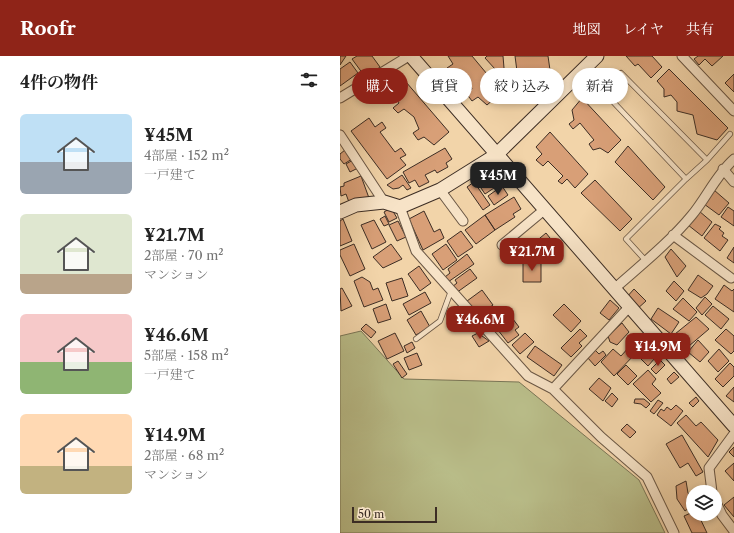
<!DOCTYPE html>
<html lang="ja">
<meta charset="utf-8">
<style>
:root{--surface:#fff;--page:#f2f2f2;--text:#222;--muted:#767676;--accent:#8f2418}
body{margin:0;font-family:"Libre Caslon Text","Noto Serif JP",serif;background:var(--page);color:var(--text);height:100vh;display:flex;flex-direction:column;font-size:15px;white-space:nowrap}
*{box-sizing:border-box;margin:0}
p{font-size:13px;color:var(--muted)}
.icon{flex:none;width:22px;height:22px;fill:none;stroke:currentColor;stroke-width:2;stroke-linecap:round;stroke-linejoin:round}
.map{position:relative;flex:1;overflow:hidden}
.sheet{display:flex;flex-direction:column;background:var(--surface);width:340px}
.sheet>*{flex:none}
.banner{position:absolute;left:12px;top:12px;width:322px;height:36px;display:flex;gap:8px}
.tools{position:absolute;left:346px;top:429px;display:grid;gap:8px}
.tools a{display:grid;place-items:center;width:36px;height:36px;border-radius:50%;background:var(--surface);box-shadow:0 2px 6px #0003;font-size:20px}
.scale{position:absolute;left:12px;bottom:10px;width:85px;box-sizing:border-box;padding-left:4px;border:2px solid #3c2d24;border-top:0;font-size:11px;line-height:14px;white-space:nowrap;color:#3c2d24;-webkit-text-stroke:3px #f7e3c7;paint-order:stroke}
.price{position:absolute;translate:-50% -34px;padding:0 9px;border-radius:8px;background:var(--accent);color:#fff;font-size:13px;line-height:26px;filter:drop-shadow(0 1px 2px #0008)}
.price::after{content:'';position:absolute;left:50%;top:24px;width:12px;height:9px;margin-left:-6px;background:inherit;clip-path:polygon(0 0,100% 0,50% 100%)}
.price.active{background:#222;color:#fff}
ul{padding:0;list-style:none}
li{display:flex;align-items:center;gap:12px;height:100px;padding:0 20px}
li span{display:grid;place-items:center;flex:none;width:112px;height:80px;border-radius:6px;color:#555}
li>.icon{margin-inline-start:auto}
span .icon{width:48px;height:48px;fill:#fffc;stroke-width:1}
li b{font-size:17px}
h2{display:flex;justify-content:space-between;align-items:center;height:48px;padding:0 20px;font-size:17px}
.chip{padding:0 14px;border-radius:18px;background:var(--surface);box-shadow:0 2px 6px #0003;font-size:14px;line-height:36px}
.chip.active{background:var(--accent);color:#fff}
header{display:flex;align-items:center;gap:24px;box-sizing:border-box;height:56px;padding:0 20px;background:var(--accent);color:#fff}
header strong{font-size:19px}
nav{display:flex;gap:22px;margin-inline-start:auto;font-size:14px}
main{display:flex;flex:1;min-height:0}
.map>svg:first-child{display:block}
</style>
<header>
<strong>Roofr</strong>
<nav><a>地図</a><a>レイヤ</a><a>共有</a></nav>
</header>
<main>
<section class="sheet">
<h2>4件の物件<svg class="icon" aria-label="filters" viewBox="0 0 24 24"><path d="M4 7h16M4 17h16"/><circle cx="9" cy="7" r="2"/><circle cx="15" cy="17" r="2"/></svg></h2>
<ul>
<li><span style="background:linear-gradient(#bfe0f5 60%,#9aa5b1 0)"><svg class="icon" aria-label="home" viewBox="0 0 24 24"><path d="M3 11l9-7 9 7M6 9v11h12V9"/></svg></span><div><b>¥45M</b><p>4部屋 · 152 m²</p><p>一戸建て</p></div></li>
<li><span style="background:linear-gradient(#dfe7d0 75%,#b9a48a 0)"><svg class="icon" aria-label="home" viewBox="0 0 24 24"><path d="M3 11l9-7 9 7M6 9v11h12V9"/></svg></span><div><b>¥21.7M</b><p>2部屋 · 70 m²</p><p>マンション</p></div></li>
<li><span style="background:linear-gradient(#f6c9c9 60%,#8fb573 0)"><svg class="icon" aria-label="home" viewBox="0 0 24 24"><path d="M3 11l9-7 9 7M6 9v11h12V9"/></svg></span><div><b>¥46.6M</b><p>5部屋 · 158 m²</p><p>一戸建て</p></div></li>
<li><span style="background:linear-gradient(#ffd9b3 65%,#c2b280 0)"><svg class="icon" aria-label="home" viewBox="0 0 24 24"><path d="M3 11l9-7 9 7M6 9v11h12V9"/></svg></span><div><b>¥14.9M</b><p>2部屋 · 68 m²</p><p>マンション</p></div></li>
</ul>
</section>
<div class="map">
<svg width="394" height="477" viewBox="0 0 394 477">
<rect width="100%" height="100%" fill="#f2d4a9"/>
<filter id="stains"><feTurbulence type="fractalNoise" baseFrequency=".005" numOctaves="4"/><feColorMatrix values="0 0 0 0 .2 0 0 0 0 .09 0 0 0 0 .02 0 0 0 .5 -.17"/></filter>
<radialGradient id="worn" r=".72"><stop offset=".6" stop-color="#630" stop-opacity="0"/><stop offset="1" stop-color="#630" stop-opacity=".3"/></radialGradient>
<path fill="#b9bd89" stroke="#7a7556" d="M21,275L64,323L179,326L299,424L325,477H0V280Z"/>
<path fill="#d89f77" stroke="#3c2d24" d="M0,0H6L0,9Z
M17,0H32L40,11L26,22L12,3Z
M108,0H132L162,36L147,49L138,41L132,45L126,37L132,33L128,21L117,13L112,18L107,12L113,8Z
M147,0H163L165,24L145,2Z
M175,0H208L211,21L178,23Z
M286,0H312L322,11L311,22L298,8L295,10Z
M358,0H383L372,10L365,3L359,9L354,3Z
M10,6L18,17L0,30V13Z
M329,13L388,72L377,84L357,78L353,59L337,55V46L331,39L324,41V33L317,25Z
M394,18V36L385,27Z
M66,26L109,76L94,89L84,81L78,84L73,77L79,73L74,61L64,53L58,57L53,52L59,47L53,37Z
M242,42L281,84L268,97L260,92L253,94L249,88L254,84L240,67L233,73L229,68L234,64L232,54Z
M29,62L35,71L42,66L46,72L40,76L55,96L61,92L66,99L60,102L66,109L47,123L11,75Z
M210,76L248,118L235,132L227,123L222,128L218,125L223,120L208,105L203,110L196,104L202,98L196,91Z
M288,90L325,131L313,144L275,106Z
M105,92L112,103L106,107L108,111L97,117L95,114L85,119L89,126L79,131L75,124L69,127L63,116Z
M5,94L12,103L4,108L0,103V98Z
M13,104L18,112L10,116L6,108Z
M150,113L160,128L145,138L135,123Z
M62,119L71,132L67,134L63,129L59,132L53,133L47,129Z
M21,120L29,142L10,149L6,138L1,140L0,131L4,130V127Z
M255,124L292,163L280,175L241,137Z
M134,126L150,149L143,154L127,131Z
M162,130L168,139L154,149L148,140Z
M374,134L389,147L379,159L364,148Z
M174,141L181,153L173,158L175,161L155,174L145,159Z
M388,151L394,155V170L381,161Z
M51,152L57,162L49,166L44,156Z
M84,155L94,176L100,173L104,182L83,194L69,163Z
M359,155L372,166L362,180L348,169Z
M145,159L155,174L136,188L125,174Z
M45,160L49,168L44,170L40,163Z
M3,163L12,185L0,190V165Z
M34,164L46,186L32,193L21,169Z
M58,165L66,181L57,185L49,169Z
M375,168L381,171L379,173L384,177L382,180L388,184L380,195L364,182Z
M121,175L133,191L118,201L107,185Z
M206,177L218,192L207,201L194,187Z
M193,186L200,194L191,202L182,192L186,189L188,191Z
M14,188L25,213L10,220L0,199V194Z
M51,188L62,203L43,212L33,201Z
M106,188L117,204L103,214L92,198Z
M394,191V207L387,202Z
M331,193L346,210L337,221L325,201Z
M127,198L134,208L108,226L105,221L110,217L108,213Z
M183,205H201V226H183Z
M79,210L91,227L80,235L68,218Z
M130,213L137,222L116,237L112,231L117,227L115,224Z
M358,219L373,230L367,238L361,242L348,234Z
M22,221L30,226L33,234L38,232L43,244L24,251L14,225Z
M62,222L68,240L52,245L46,227Z
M334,225L344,235L336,245L326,235Z
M384,229L392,235L394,233V256L375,243Z
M2,232L12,250L1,255L0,233Z
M294,233L306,245L296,254L286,242Z
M142,234L153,249L138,260L127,245Z
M85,236L91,247L69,259L63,248Z
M365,241L372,248L362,259L356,252Z
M343,242L357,256L349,265L333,253Z
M270,244L279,252L269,264L260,257Z
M46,248L51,263L38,267L33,253Z
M224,248L241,265L231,276L213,259Z
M373,250L389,263L381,273L365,259Z
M318,252L339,266L331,278L311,263Z
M166,254L179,271L175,274L179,279L168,287L151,265Z
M81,255L90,271L76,279L67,264Z
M356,261L369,273L349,290L335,278Z
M282,267L289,276L277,289L270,286L268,280Z
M26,268L36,276L31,282L21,273Z
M240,273L247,280L239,287L242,290L231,301L221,292Z
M386,273L394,280V295L391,298L375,284Z
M55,277L64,295L47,303L38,285Z
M138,277L149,285L139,291L132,280Z
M185,277L194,286L180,298L172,289Z
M302,278L308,286L298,294L292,287Z
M358,284L369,296L360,306L348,296Z
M72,286L75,292L67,297L64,290Z
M195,290L222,309L214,320L187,301Z
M290,290L296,297L274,320L261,306L273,293L281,300Z
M379,293L389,305L378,316L368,305Z
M255,294L259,298L263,295L266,299L255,310L247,301Z
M308,295L315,302L308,310L300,302Z
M77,297L82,309L69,314L64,302Z
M320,304L325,309L316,318L311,313Z
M58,305L67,318L62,322L53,308Z
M390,307L394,311V320L383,331L375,323Z
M286,309L297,320L288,329L277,318Z
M308,314L316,323L312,328L321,337L311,346L293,328Z
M334,316L339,321L331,328L327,323Z
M259,322L271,332L263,345L249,333Z
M394,331V346L386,340Z
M272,337L278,343L272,351L265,345Z
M356,341L359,345L353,351L349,347Z
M295,343H304L310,348L306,352L301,348L294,347Z
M318,344L323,347L314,358L310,355Z
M336,349L343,355L331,370L317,359L321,353L324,355L327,351L331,354Z
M346,359L356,370L361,366L378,384L368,401L337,367Z
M287,368L296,376L290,382L281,374Z
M342,379L363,416L356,420L348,407L340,412L326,388Z
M394,391V401L389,396Z
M394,407V425L385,415Z
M346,425L348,437L353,444V449L345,455L337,443L336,430Z
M394,441V461L384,449Z
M353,456V458H358L367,477H352L344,460Z"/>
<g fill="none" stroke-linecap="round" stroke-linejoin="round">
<defs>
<path id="lane" d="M244,15L346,123L286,183L306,205
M262,34L281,17L367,104L346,123
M367,104L390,78
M76,283L100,265L111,235"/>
<path id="street" d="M342,0L394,55
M0,42L69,0
M0,79L44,146
M383,113L394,126
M100,134L123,165
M60,151L76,195L188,320L213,333L261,381L307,421L334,477
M333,179L391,222
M162,189L204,154
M274,233C301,209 329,187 352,159C367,141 376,119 394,103
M213,333L290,250
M372,436L369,412L394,378
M375,444L382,459L394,475"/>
<path id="secondary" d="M71,0L394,370
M0,156L16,149L44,146L60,151L100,134L156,99L257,0"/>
</defs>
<use href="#lane" stroke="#6a5745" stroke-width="6"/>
<use href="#street" stroke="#6a5745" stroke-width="11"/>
<use href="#secondary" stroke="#3c2d24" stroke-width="15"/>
<use href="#lane" stroke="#f7e3c7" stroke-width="4.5"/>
<use href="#street" stroke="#f7e3c7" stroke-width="9"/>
<use href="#secondary" stroke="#f7e3c7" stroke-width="13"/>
</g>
<rect width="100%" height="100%" filter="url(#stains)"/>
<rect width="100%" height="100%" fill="url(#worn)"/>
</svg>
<div class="tools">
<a><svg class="icon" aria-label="layers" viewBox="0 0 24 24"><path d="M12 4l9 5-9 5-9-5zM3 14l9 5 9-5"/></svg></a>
</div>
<div class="scale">50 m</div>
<b class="price active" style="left:158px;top:140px">¥45M</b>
<b class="price" style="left:192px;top:216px">¥21.7M</b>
<b class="price" style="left:140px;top:284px">¥46.6M</b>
<b class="price" style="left:318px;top:311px">¥14.9M</b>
<div class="banner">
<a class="chip active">購入</a>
<a class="chip">賃貸</a>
<a class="chip">絞り込み</a>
<a class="chip">新着</a>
</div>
</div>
</main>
